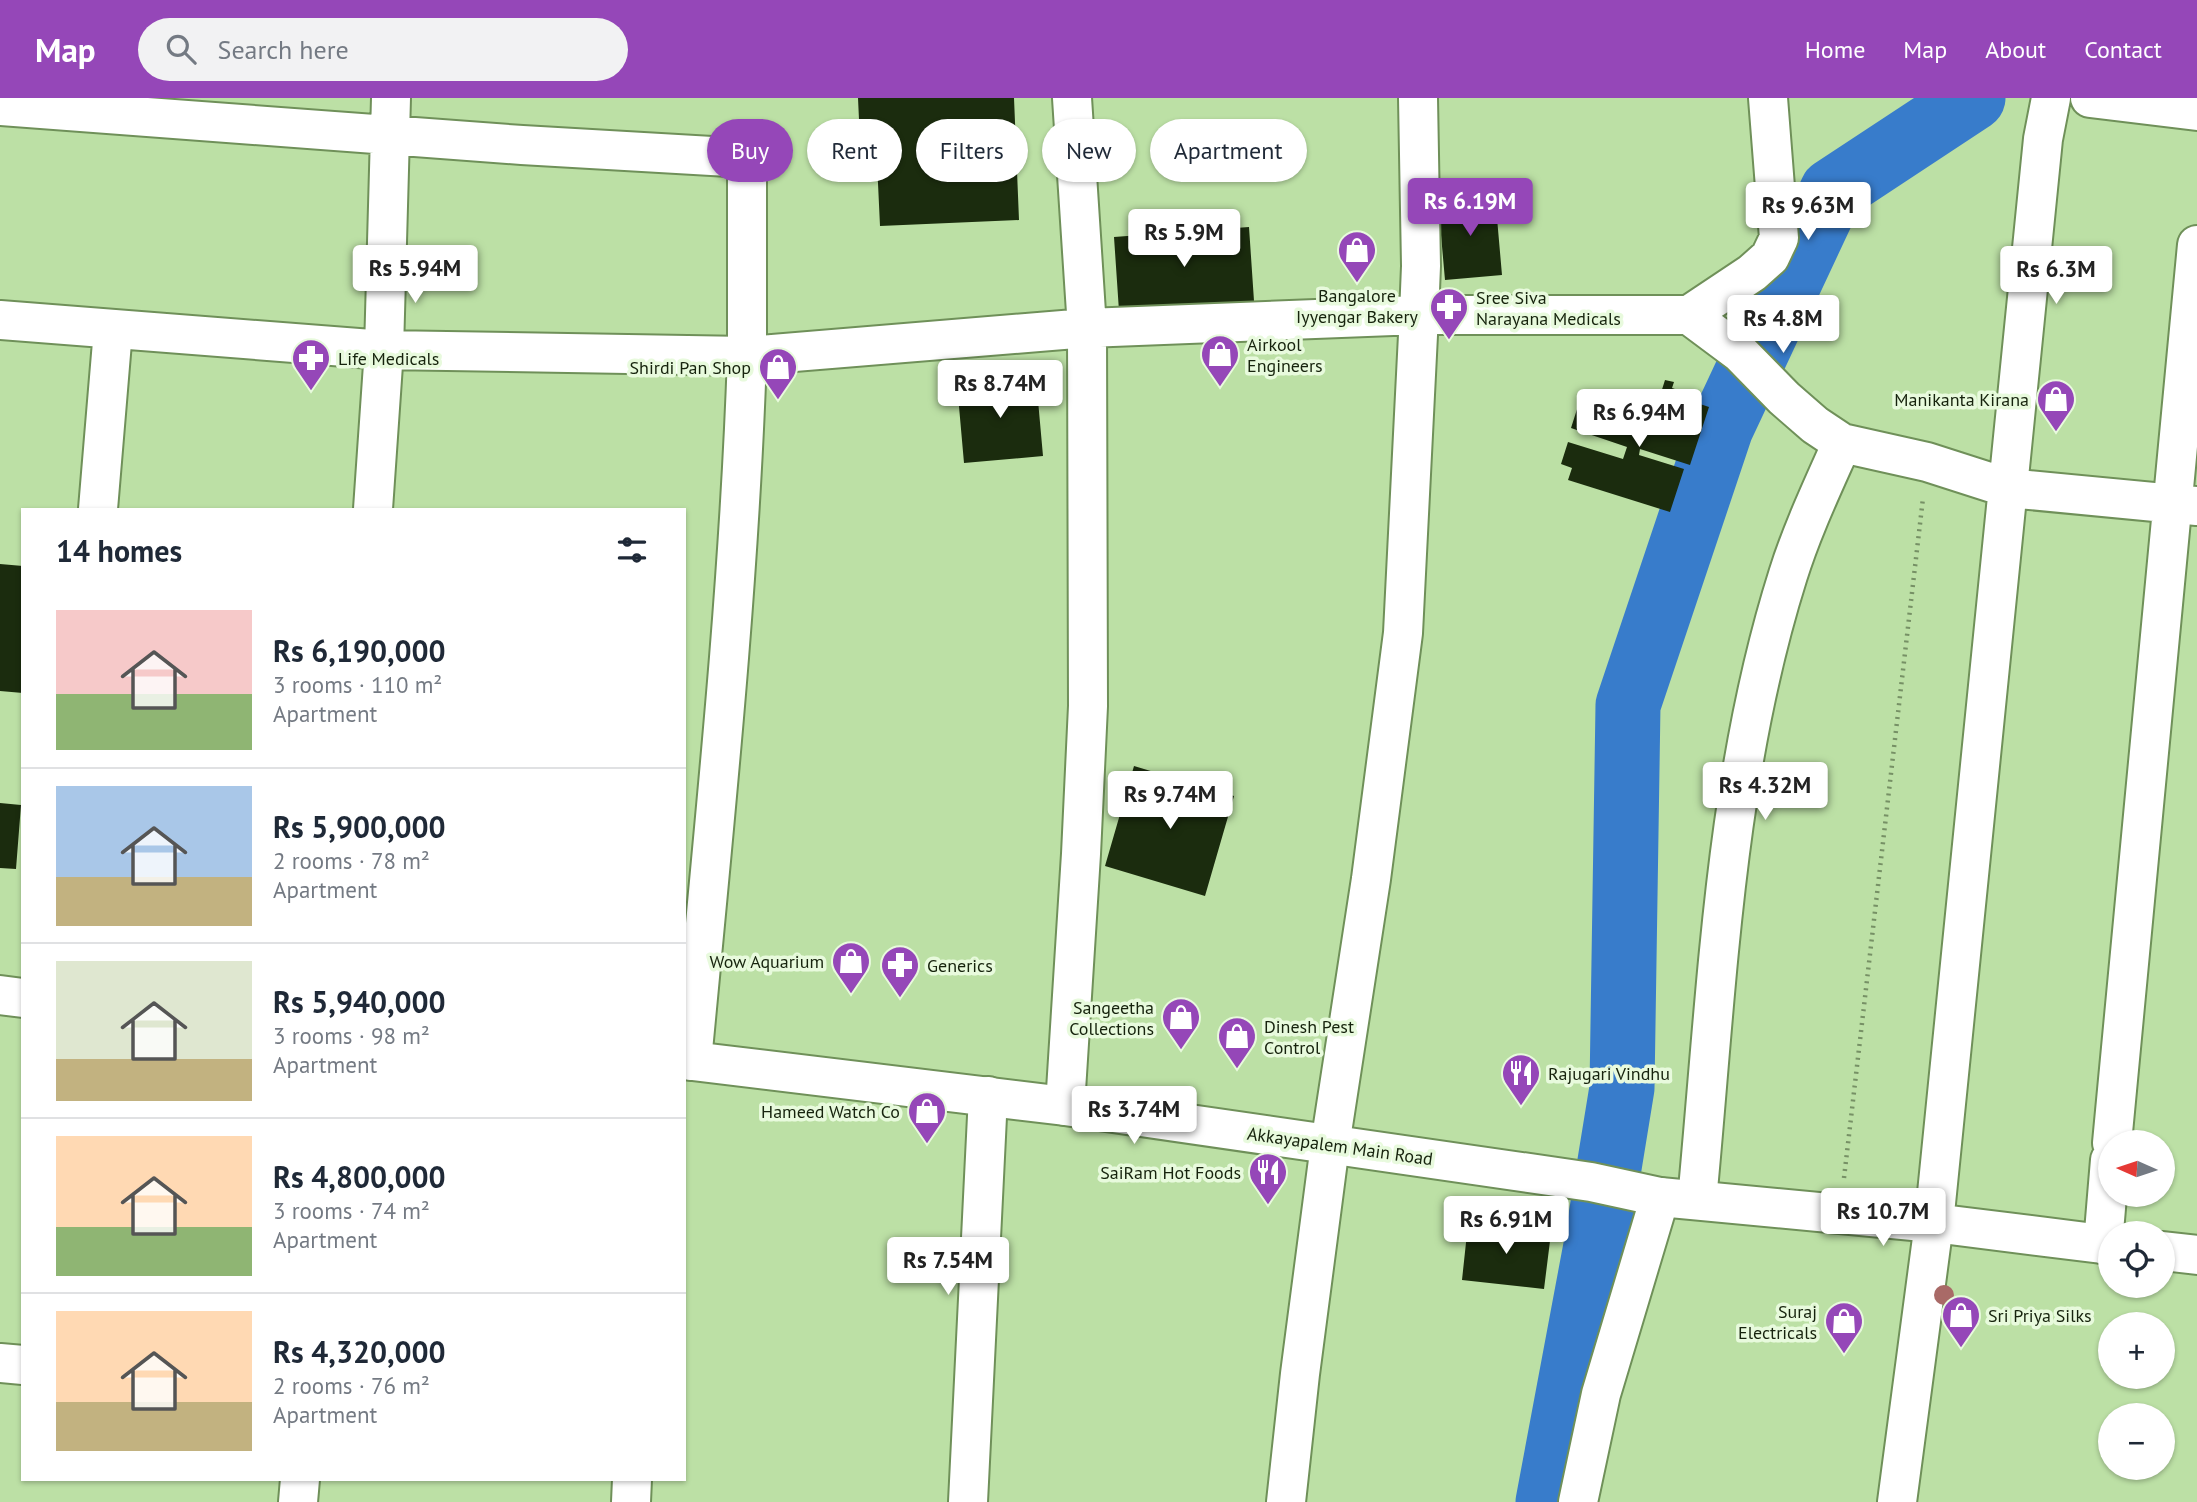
<!DOCTYPE html>
<meta charset="utf-8">
<style>
:root{--surface:#fff;--page:#f2f2f3;--text:#1f2937;--muted:#747a83;--line:#e0e1e3;--accent:#9547b8}
body{margin:0;font-family:"PT Sans",sans-serif;background:var(--page);color:var(--text);height:100vh;display:flex;flex-direction:column;font-size:26px;white-space:nowrap}
*{box-sizing:border-box;margin:0}
p{font-size:23px;color:var(--muted)}
.icon{flex:none;width:38px;height:38px;fill:none;stroke:currentColor;stroke-width:2;stroke-linecap:round;stroke-linejoin:round}
.map{position:relative;flex:1;overflow:hidden}
.drawer{position:absolute;left:21px;top:410px;width:665px;height:973px;display:flex;flex-direction:column;background:var(--surface);border-radius:0px;box-shadow:0 2px 5px #0004}
.drawer>*{flex:none}
.banner{position:absolute;left:707px;top:21px;width:665px;height:63px;display:flex;gap:14px}
.needle{width:46px;rotate:273deg}
.tools{position:absolute;left:2098px;top:1032px;display:grid;gap:14px}
.tools a{display:grid;place-items:center;width:77px;height:77px;border-radius:50%;background:var(--surface);box-shadow:0 2px 5px #0004;font-size:35px}
.price{position:absolute;translate:-50% -60px;padding:0 16px;border-radius:7px;background:#fff;color:#222;font-size:23px;line-height:46px;filter:drop-shadow(0 2px 4px #0008)}
.price::after{content:'';position:absolute;left:50%;top:42px;width:21px;height:16px;margin-left:-10px;background:inherit;clip-path:polygon(0 0,100% 0,50% 100%)}
.price.selected{background:var(--accent);color:#fff}
ul{padding:0;list-style:none}
li{display:flex;align-items:center;gap:21px;height:175px;padding:0 35px}
li+li{border-top:2px solid var(--line)}
li span{display:grid;place-items:center;flex:none;width:196px;height:140px;border-radius:0px;color:#555}
li>.icon{margin-inline-start:auto}
span .icon{width:84px;height:84px;fill:#fffc;stroke-width:1}
li b{font-size:30px}
h2{display:flex;justify-content:space-between;align-items:center;height:84px;padding:0 35px;font-size:30px}
.chip{padding:0 24px;border-radius:32px;background:var(--surface);box-shadow:0 2px 5px #0004;font-size:24px;line-height:63px}
.chip.selected{background:var(--accent);color:#fff}
header{display:flex;align-items:center;gap:42px;box-sizing:border-box;height:98px;padding:0 35px;background:var(--accent);color:#fff}
header strong{font-size:33px}
nav{display:flex;gap:38px;margin-inline-start:auto;font-size:24px}
.search{width:490px;height:63px;background:var(--page);display:flex;align-items:center;gap:18px;box-sizing:border-box;padding:0 24px;border-radius:38px;color:var(--muted);font-size:26px}
.map>svg:first-child{display:block}
</style>
<header>
<strong>Map</strong>
<div class="search"><svg class="icon" aria-label="search" viewBox="0 0 24 24"><circle cx="10" cy="10" r="6"/><path d="M15 15l6 6"/></svg>Search here</div>
<nav><a>Home</a><a>Map</a><a>About</a><a>Contact</a></nav>
</header>
<div class="map">
<svg width="2197" height="1404" viewBox="0 0 2197 1404">
<rect width="100%" height="100%" fill="#bce0a5"/>
<g fill="none" stroke-linecap="round" stroke-linejoin="round">
<path stroke="#387ccb" stroke-width="65" d="M1548,1404L1598,1137L1622,990L1628,607L1721,330L1832,93L1973,0"/>
</g>
<path fill="#1b2c0e" d="M858,0H1014L1019,122L880,128L877,64L861,65Z
M1495,97L1502,177L1445,182L1438,103Z
M1249,129L1254,203L1119,213L1114,139Z
M1036,280L1043,358L964,365L957,286Z
M1665,282L1674,284L1672,290L1687,295L1685,301L1709,309L1690,367L1640,351L1639,357L1684,371L1670,414L1568,382L1572,370L1561,366L1568,344L1623,361L1627,349L1571,330L1579,305L1633,322L1635,314L1653,320Z
M0,466L23,468V595L0,593Z
M1134,668L1234,698L1205,798L1105,768Z
M0,705L21,707L16,771L0,770Z
M1468,1126L1551,1135L1544,1191L1462,1182Z"/>
<g fill="none" stroke-linecap="round" stroke-linejoin="round">
<defs>
<path id="minor" d="M1418,0L1421,168L1419,217H1689L1740,255L1784,300L1815,327L1842,345L1927,364L2008,390L2197,408
M2090,0L2197,13
M0,8L522,47L729,59L743,65L747,78V258L384,252L0,222
M1689,217L1752,175L1770,159L1779,140L1768,0
M98,411L113,232
M373,411L384,252L391,0
M692,963C714,728 739,494 747,258L1087,230L1072,0
M1065,1008L1081,756L1088,608L1087,230L1419,217L1403,535L1371,781L1330,1047L1300,1276L1286,1404
M2112,1045L2197,147
M1697,1102C1717,894 1724,679 1788,477C1802,432 1823,388 1842,345
M2103,1146L2110,1062
M0,1265L23,1267
M298,1404L300,1381
M631,1404L632,1381
M968,1404L988,998
M1578,1404L1601,1296L1660,1099
M1897,1404L1934,1125L2043,41L2051,0"/>
<path id="major" d="M0,897L23,900
M684,962L1065,1008L1591,1084L1660,1099L1934,1125L2110,1147
M2163,1153L2197,1157"/>
</defs>
<use href="#minor" stroke="#6f9059" stroke-width="42"/>
<use href="#major" stroke="#6f9059" stroke-width="42"/>
<path stroke="#769065" stroke-width="4.5" stroke-dasharray="2 5" stroke-linecap="butt" d="M1844,1080L1923,400"/>
<use href="#minor" stroke="#fff" stroke-width="38"/>
<use href="#major" stroke="#fff" stroke-width="38"/>
</g>
<circle fill="#a96a67" cx="1944" cy="1197" r="10"/>
<defs>
<symbol id="shop-pin" viewBox="-11 -11 22 30"><path d="M0 17L-7.5 6A9.5 9.5 0 1 1 7.5 6Z" fill="#9547b8" stroke="#e8fadd"/><path d="M-5-2.5h2.3a2.7 3.5 0 0 1 5.4 0H5L5.5 6h-11ZM-1.5-2.5h3a1.5 2.3 0 0 0-3 0Z" fill="#fff"/></symbol>
<symbol id="pharmacy-pin" viewBox="-11 -11 22 30"><path d="M0 17L-7.5 6A9.5 9.5 0 1 1 7.5 6Z" fill="#9547b8" stroke="#e8fadd"/><path d="M-2-6h4v4h4v4h-4v4h-4v-4h-4v-4h4Z" fill="#fff"/></symbol>
<symbol id="restaurant-pin" viewBox="-11 -11 22 30"><path d="M0 17L-7.5 6A9.5 9.5 0 1 1 7.5 6Z" fill="#9547b8" stroke="#e8fadd"/><path d="M-5-6h1v4h1v-4h1v4h1v-4h1v5L-1.5 .5V6h-2V.5L-5-1ZM5-6V6H3V1.5H1.5Q1.5-4 5-6Z" fill="#fff"/></symbol>
</defs>
<g fill-rule="evenodd">
<use href="#shop-pin" x="1335" y="130" width="44" height="60"/>
<use href="#pharmacy-pin" x="1427" y="187" width="44" height="60"/>
<use href="#shop-pin" x="1198" y="234" width="44" height="60"/>
<use href="#pharmacy-pin" x="289" y="238" width="44" height="60"/>
<use href="#shop-pin" x="756" y="247" width="44" height="60"/>
<use href="#shop-pin" x="2034" y="279" width="44" height="60"/>
<use href="#shop-pin" x="829" y="841" width="44" height="60"/>
<use href="#pharmacy-pin" x="878" y="845" width="44" height="60"/>
<use href="#shop-pin" x="1159" y="897" width="44" height="60"/>
<use href="#shop-pin" x="1215" y="916" width="44" height="60"/>
<use href="#restaurant-pin" x="1499" y="953" width="44" height="60"/>
<use href="#shop-pin" x="905" y="991" width="44" height="60"/>
<use href="#restaurant-pin" x="1246" y="1052" width="44" height="60"/>
<use href="#shop-pin" x="1939" y="1195" width="44" height="60"/>
<use href="#shop-pin" x="1822" y="1201" width="44" height="60"/>
</g>
<g text-anchor="middle" dominant-baseline="central" stroke-width="7" stroke-linejoin="round" paint-order="stroke">
<g font-size="18" fill="#16230d" stroke="#e8fadd" text-anchor="start">
<text x="1357" y="197" text-anchor="middle">Bangalore<tspan x="1357" dy="21">Iyyengar Bakery</tspan></text>
<text x="1476" y="199">Sree Siva<tspan x="1476" dy="21">Narayana Medicals</tspan></text>
<text x="1247" y="246">Airkool<tspan x="1247" dy="21">Engineers</tspan></text>
<text x="338" y="260">Life Medicals</text>
<text x="751" y="269" text-anchor="end">Shirdi Pan Shop</text>
<text x="2029" y="301" text-anchor="end">Manikanta Kirana</text>
<text x="824" y="863" text-anchor="end">Wow Aquarium</text>
<text x="927" y="867">Generics</text>
<text x="1154" y="909" text-anchor="end">Sangeetha<tspan x="1154" dy="21">Collections</tspan></text>
<text x="1264" y="928">Dinesh Pest<tspan x="1264" dy="21">Control</tspan></text>
<text x="1548" y="975">Rajugari Vindhu</text>
<text x="900" y="1013" text-anchor="end">Hameed Watch Co</text>
<text x="1241" y="1074" text-anchor="end">SaiRam Hot Foods</text>
<text x="1817" y="1213" text-anchor="end">Suraj<tspan x="1817" dy="21">Electricals</tspan></text>
<text x="1988" y="1217">Sri Priya Silks</text>
</g>
<g font-size="18" fill="#16230d" stroke="#e8fadd">
<text transform="translate(1340 1048) rotate(8)">Akkayapalem Main Road</text>
</g>
</g>
</svg>
<div class="tools">
<a><svg class="needle" viewBox="-14 -14 28 28"><path d="M0-13l5 13h-10z" fill="#e53935"/><path d="M0 13l5-13h-10z" fill="#747a83"/></svg></a>
<a><svg class="icon" aria-label="locate" viewBox="0 0 24 24"><circle cx="12" cy="12" r="6"/><path d="M12 2v4M12 18v4M2 12h4M18 12h4"/></svg></a>
<a>+</a>
<a>−</a>
</div>
<b class="price selected" style="left:1470px;top:140px">Rs 6.19M</b>
<b class="price" style="left:1808px;top:144px">Rs 9.63M</b>
<b class="price" style="left:1184px;top:171px">Rs 5.9M</b>
<b class="price" style="left:415px;top:207px">Rs 5.94M</b>
<b class="price" style="left:2056px;top:208px">Rs 6.3M</b>
<b class="price" style="left:1783px;top:257px">Rs 4.8M</b>
<b class="price" style="left:1000px;top:322px">Rs 8.74M</b>
<b class="price" style="left:1639px;top:351px">Rs 6.94M</b>
<b class="price" style="left:1765px;top:724px">Rs 4.32M</b>
<b class="price" style="left:1170px;top:733px">Rs 9.74M</b>
<b class="price" style="left:1134px;top:1048px">Rs 3.74M</b>
<b class="price" style="left:1883px;top:1150px">Rs 10.7M</b>
<b class="price" style="left:1506px;top:1158px">Rs 6.91M</b>
<b class="price" style="left:948px;top:1199px">Rs 7.54M</b>
<div class="banner">
<a class="chip selected">Buy</a>
<a class="chip">Rent</a>
<a class="chip">Filters</a>
<a class="chip">New</a>
<a class="chip">Apartment</a>
</div>
<section class="drawer">
<h2>14 homes<svg class="icon" aria-label="filters" viewBox="0 0 24 24"><path d="M4 7h16M4 17h16"/><circle cx="9" cy="7" r="2"/><circle cx="15" cy="17" r="2"/></svg></h2>
<ul>
<li><span style="background:linear-gradient(#f6c9c9 60%,#8fb573 0)"><svg class="icon" aria-label="home" viewBox="0 0 24 24"><path d="M3 11l9-7 9 7M6 9v11h12V9"/></svg></span><div><b>Rs 6,190,000</b><p>3 rooms · 110 m²</p><p>Apartment</p></div></li>
<li><span style="background:linear-gradient(#a9c7e8 65%,#c2b280 0)"><svg class="icon" aria-label="home" viewBox="0 0 24 24"><path d="M3 11l9-7 9 7M6 9v11h12V9"/></svg></span><div><b>Rs 5,900,000</b><p>2 rooms · 78 m²</p><p>Apartment</p></div></li>
<li><span style="background:linear-gradient(#dfe7d0 70%,#c2b280 0)"><svg class="icon" aria-label="home" viewBox="0 0 24 24"><path d="M3 11l9-7 9 7M6 9v11h12V9"/></svg></span><div><b>Rs 5,940,000</b><p>3 rooms · 98 m²</p><p>Apartment</p></div></li>
<li><span style="background:linear-gradient(#ffd9b3 65%,#8fb573 0)"><svg class="icon" aria-label="home" viewBox="0 0 24 24"><path d="M3 11l9-7 9 7M6 9v11h12V9"/></svg></span><div><b>Rs 4,800,000</b><p>3 rooms · 74 m²</p><p>Apartment</p></div></li>
<li><span style="background:linear-gradient(#ffd9b3 65%,#c2b280 0)"><svg class="icon" aria-label="home" viewBox="0 0 24 24"><path d="M3 11l9-7 9 7M6 9v11h12V9"/></svg></span><div><b>Rs 4,320,000</b><p>2 rooms · 76 m²</p><p>Apartment</p></div></li>
</ul>
</section>
</div>
